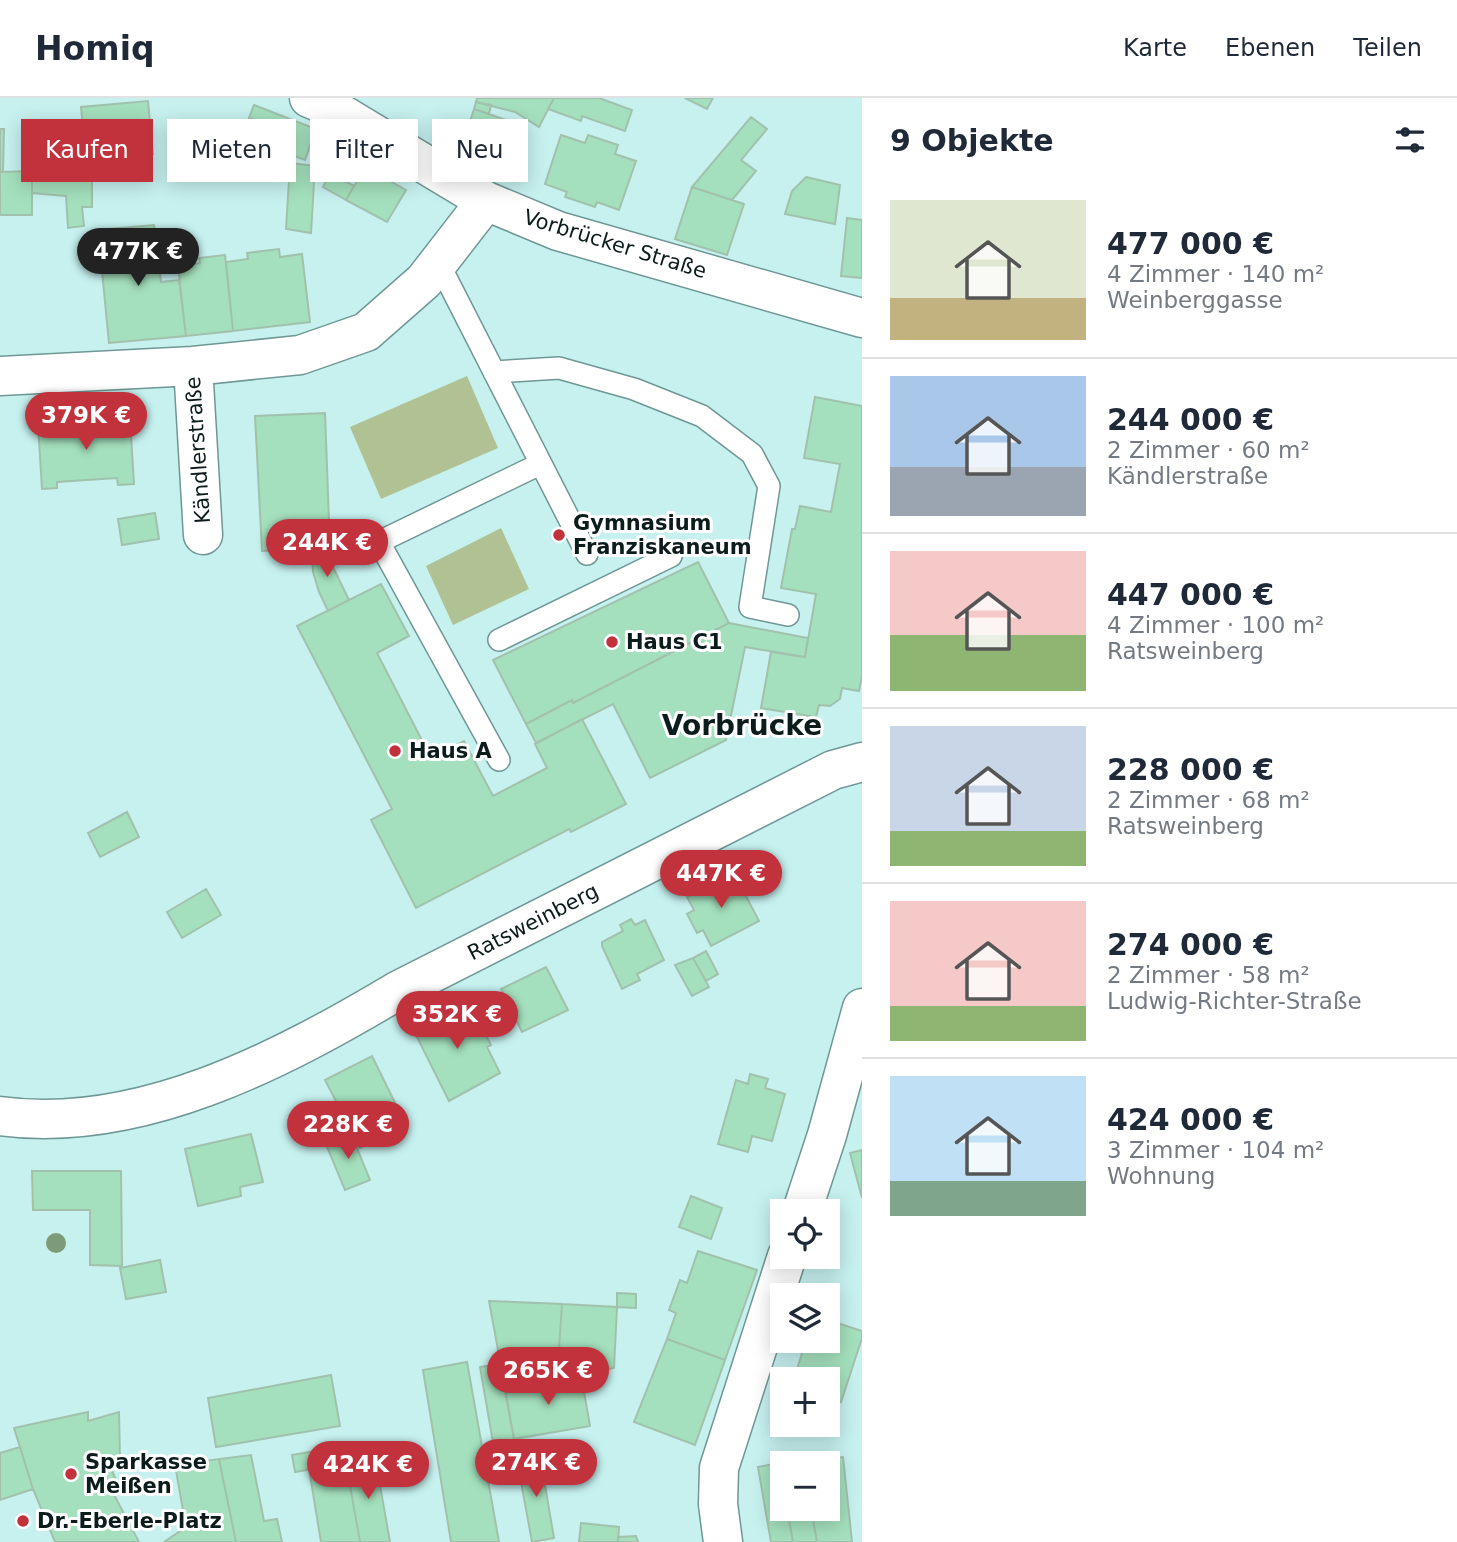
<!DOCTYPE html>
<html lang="de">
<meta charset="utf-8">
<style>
:root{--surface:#fff;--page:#f2f2f3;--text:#1f2937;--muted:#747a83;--line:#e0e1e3;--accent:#c2323d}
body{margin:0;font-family:"DejaVu Sans",sans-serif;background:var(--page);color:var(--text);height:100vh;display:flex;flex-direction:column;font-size:26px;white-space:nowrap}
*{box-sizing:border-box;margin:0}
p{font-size:23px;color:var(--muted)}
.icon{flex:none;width:38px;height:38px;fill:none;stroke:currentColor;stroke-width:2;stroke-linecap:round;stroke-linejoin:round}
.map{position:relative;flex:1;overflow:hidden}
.side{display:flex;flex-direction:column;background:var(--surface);width:595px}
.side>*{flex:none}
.top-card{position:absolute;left:21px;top:21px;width:665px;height:63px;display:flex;gap:14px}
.fabs{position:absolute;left:770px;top:1101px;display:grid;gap:14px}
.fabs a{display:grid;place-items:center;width:70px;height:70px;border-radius:0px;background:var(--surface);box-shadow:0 4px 18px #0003;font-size:35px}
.price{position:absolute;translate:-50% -60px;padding:0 16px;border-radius:24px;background:var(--accent);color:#fff;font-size:23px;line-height:46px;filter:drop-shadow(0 2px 4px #0008)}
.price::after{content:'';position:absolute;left:50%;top:42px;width:21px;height:16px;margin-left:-10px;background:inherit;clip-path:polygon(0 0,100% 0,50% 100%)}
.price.on{background:#222;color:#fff}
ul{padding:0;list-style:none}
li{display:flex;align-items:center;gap:21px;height:175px;padding:0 28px}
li+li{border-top:2px solid var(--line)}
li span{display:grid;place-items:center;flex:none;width:196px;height:140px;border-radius:0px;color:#555}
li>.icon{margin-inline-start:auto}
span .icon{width:84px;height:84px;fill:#fffc;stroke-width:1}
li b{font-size:30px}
h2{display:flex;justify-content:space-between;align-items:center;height:84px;padding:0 28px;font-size:30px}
.pill{padding:0 24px;border-radius:0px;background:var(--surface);box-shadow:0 4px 18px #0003;font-size:24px;line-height:63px}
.pill.on{background:var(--accent);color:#fff}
header{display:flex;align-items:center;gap:42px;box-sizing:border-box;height:98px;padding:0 35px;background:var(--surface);border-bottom:2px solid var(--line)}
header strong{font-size:33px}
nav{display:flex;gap:38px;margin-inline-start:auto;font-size:24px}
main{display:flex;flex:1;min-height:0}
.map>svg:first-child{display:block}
</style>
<header>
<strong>Homiq</strong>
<nav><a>Karte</a><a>Ebenen</a><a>Teilen</a></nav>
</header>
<main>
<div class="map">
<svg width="862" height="1444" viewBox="0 0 862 1444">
<rect width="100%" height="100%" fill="#c6f1ef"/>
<path fill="#b0c293" d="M467,278L498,350L381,401L350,329Z
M501,430L529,491L453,527L426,468Z"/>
<path fill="#a4e0bd" stroke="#a1c1ad" stroke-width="2" d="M477,0H554L539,29L515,14L476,4Z
M554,0H599L632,12L625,33L582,18L581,23L548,11Z
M685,0H713L707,11Z
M148,3L153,56L86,63L81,9Z
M476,4L491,7L489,16L474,11Z
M254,7L316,31L305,62L248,41L255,22L249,20Z
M474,11L524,28L510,73L459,57Z
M751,19L767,31L741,62L756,73L732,102L692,89Z
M0,31H4L3,74H0Z
M561,37L585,45L588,37L618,47L615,56L636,63L619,112L597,104L595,109L565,99L567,94L545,86Z
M327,38L341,50L325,70L316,68Z
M341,50L363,60L357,70L341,64L334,77L354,88L346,102L323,89L328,79L324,77L325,70Z
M290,65L315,68L311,135L286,131Z
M365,69L406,92L387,124L346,102Z
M32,73V117H0V74Z
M32,76L92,83V109H82L84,128L68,130L66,98L32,95Z
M806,79L840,87L835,126L785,116L792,93Z
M692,89L744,106L727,157L675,141Z
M847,120L862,122V180L841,178Z
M154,127L161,184L179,182L186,238L109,245L98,132Z
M279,151L280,159L302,156L310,224L233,233L226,164L248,161L247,155Z
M225,157L233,233L186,238L178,168L200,165L199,160Z
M815,299L862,308V578L859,593L842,590L840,601L830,608L819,607L816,619L761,610L771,554L805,559L816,496L781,490L792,431H795L800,408L831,414L840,366L804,360Z
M325,315L330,450L262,453L255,318Z
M130,321L134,386L118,387L117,380L57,384V390L42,391L38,326Z
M155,415L159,441L122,447L118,421Z
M330,450L332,467L349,502L328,513L319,494L313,474L312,456L309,457L308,451Z
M698,464L729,525L573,605L572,602L526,626L493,562Z
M381,486L409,538L377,555L431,660L464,643L493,698L547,670L535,646L582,621L626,706L571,734L569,731L416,810L371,722L392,711L297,528Z
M729,525L808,540L805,559L745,549L726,642L650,680L613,606L536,645L526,626L572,602L573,605Z
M127,714L139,739L100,759L88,735Z
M734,775L759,823L711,848L703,832L697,835L687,816L694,812L687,799Z
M206,791L221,817L182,840L167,814Z
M631,821L635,827L645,822L664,862L637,876L640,882L622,891L602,848V844L623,833L620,827Z
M706,853L718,876L706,883L693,860Z
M693,860L709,889L692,898L675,867Z
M546,869L568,912L522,934L501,891Z
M467,905L477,927L480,926L491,947L487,949L500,975L449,1003L413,931Z
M372,958L405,1025L360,1050L325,982Z
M750,976L768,981L765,990L785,996L772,1043L752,1038L748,1054L718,1046L736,982L748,986Z
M350,1033L370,1082L345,1092L325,1044Z
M251,1036L263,1084L240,1089L241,1098L198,1108L185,1051Z
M862,1052V1100L850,1055Z
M32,1073H121L122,1168L90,1167V1112H33Z
M691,1098L722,1110L711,1141L679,1129Z
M698,1153L757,1172L725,1262L667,1241L676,1215L669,1212L680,1182L687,1185Z
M160,1162L166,1194L126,1201L120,1170Z
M617,1195L636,1196V1210L617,1209Z
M489,1203L562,1206L557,1281L505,1290Z
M562,1206L617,1209L614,1270L557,1281Z
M828,1222L862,1233V1240L841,1304L828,1300V1281H794L806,1242H828Z
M667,1241L725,1262L695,1347L634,1324Z
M467,1264L499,1444H451L423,1272Z
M500,1266L517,1358L496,1362L480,1269Z
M331,1277L340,1328L216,1349L208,1300Z
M581,1277L590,1328L514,1341L505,1290Z
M88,1314V1323L119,1314L120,1360L109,1365L118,1387L111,1391L139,1444H55L33,1391L14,1330Z
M343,1348L346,1365L295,1374L292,1357Z
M20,1349L33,1391L0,1402V1355Z
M251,1357L264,1423L277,1421L282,1444H236L219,1361Z
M540,1358L554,1440L532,1444L517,1362Z
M375,1359L390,1444H360L346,1365Z
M843,1359L852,1444H817L811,1410H828V1365H803V1363Z
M219,1361L236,1444H164L186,1429L175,1367Z
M346,1365L360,1444H321L309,1371Z
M779,1365L782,1383V1410H787L793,1444H771L758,1369Z
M787,1410H811L817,1444H793Z
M581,1425L619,1429L618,1444H579Z
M636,1438L638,1444H618V1439Z"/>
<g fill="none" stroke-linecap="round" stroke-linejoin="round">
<defs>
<path id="service" d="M438,164L587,456
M494,274L559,270L634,291L702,318L752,356L769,388L750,509L788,517
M499,542L671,458
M499,662L379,444L540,366"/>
<path id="minor" d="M309,0L330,9L486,103L558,133L862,220
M193,268L203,437
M0,278L193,268L300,257L366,234L424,183L486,103
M0,1018C139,1037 281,962 397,893L833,672L862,664
M802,1113L827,1037L862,910
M723,1444L718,1406L719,1370L787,1158"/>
</defs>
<use href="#service" stroke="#6f9795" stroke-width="24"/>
<use href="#minor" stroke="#6f9795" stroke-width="41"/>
<use href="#service" stroke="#fff" stroke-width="21"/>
<use href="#minor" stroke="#fff" stroke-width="38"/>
</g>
<circle fill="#7d9a79" cx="56" cy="1145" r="10"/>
<g fill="#c2323d" stroke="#fff" stroke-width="2.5">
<circle cx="559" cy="437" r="7"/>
<circle cx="612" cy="544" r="7"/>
<circle cx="395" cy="653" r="7"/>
<circle cx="71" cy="1376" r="7"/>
<circle cx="23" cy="1423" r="7"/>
</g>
<g text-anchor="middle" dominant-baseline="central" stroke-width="6" stroke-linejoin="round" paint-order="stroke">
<g font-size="21" fill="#0c1c1c" stroke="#fff">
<text transform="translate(615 146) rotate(17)">Vorbrücker Straße</text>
<text transform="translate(198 352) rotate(-94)">Kändlerstraße</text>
<text transform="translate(533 824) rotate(-27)">Ratsweinberg</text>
</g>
<g font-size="21" font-weight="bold" fill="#0c1c1c" stroke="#fff" text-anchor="start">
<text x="573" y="425">Gymnasium<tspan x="573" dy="24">Franziskaneum</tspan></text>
<text x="626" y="544">Haus C1</text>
<text x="409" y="653">Haus A</text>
<text x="85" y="1364">Sparkasse<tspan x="85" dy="24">Meißen</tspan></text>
<text x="37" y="1423">Dr.-Eberle-Platz</text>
</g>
<g font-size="28" font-weight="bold" fill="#0c1c1c" stroke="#fff">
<text x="742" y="627">Vorbrücke</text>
</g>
</g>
</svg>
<div class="fabs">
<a><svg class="icon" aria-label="locate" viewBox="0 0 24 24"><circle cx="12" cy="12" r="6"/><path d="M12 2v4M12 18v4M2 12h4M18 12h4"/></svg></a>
<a><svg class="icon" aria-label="layers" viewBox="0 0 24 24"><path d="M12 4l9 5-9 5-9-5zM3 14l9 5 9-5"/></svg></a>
<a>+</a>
<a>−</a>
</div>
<b class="price on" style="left:138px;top:190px">477K €</b>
<b class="price" style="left:86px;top:354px">379K €</b>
<b class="price" style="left:327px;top:481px">244K €</b>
<b class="price" style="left:721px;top:812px">447K €</b>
<b class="price" style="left:457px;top:953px">352K €</b>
<b class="price" style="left:348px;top:1063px">228K €</b>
<b class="price" style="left:548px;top:1309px">265K €</b>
<b class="price" style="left:536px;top:1401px">274K €</b>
<b class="price" style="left:368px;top:1403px">424K €</b>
<div class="top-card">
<a class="pill on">Kaufen</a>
<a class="pill">Mieten</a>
<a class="pill">Filter</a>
<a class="pill">Neu</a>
</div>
</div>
<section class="side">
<h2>9 Objekte<svg class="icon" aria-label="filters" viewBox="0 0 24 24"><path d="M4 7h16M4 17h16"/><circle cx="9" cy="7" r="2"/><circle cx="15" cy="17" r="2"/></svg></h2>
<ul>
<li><span style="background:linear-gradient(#dfe7d0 70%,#c2b280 0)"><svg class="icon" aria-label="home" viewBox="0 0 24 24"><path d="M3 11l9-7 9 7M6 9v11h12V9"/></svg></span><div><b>477 000 €</b><p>4 Zimmer · 140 m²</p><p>Weinberggasse</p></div></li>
<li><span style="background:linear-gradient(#a9c7e8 65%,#9aa5b1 0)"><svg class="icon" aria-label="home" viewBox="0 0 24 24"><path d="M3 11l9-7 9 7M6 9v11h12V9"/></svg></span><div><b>244 000 €</b><p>2 Zimmer · 60 m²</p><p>Kändlerstraße</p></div></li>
<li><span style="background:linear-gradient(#f6c9c9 60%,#8fb573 0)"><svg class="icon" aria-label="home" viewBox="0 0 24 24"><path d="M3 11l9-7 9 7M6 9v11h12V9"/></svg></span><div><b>447 000 €</b><p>4 Zimmer · 100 m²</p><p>Ratsweinberg</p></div></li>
<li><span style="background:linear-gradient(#c9d6e8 75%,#8fb573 0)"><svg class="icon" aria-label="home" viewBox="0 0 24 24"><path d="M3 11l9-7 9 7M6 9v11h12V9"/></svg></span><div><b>228 000 €</b><p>2 Zimmer · 68 m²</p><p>Ratsweinberg</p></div></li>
<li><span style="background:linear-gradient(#f6c9c9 75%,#8fb573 0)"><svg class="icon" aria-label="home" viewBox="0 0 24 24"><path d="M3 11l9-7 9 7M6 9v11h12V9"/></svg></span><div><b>274 000 €</b><p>2 Zimmer · 58 m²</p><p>Ludwig-Richter-Straße</p></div></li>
<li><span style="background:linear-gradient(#bfe0f5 75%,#7fa58c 0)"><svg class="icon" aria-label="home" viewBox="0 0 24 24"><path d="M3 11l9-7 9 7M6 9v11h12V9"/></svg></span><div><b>424 000 €</b><p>3 Zimmer · 104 m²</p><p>Wohnung</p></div></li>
</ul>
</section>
</main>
